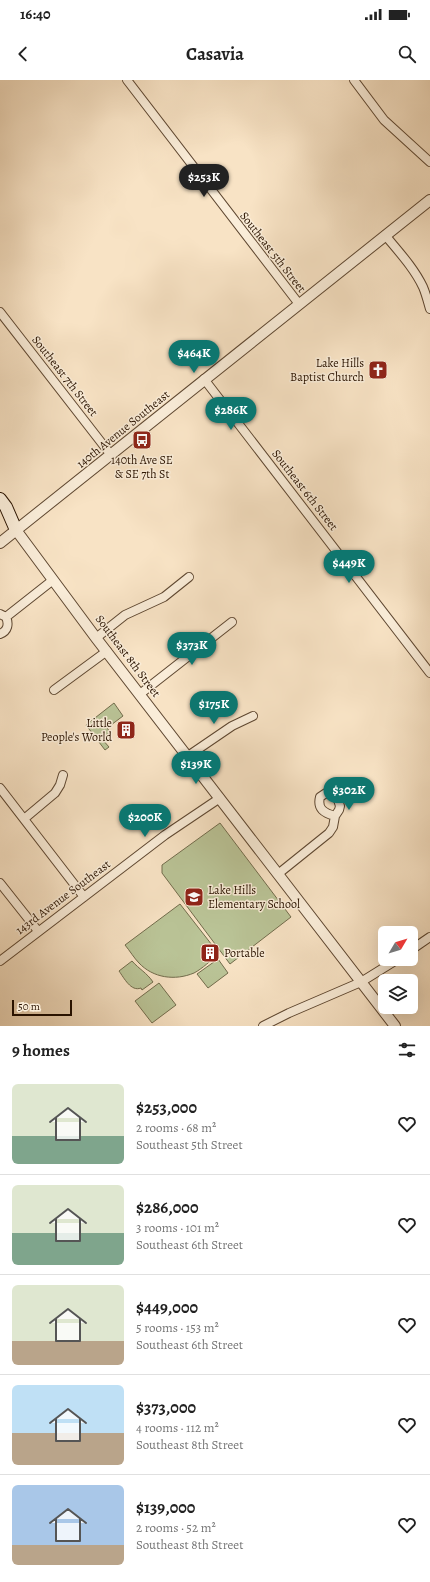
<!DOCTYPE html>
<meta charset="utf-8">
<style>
:root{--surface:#fff;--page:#f2f2f2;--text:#222;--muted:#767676;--line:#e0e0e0;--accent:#0f766e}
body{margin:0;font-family:Alegreya,serif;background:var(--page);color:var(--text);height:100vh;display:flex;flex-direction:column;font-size:15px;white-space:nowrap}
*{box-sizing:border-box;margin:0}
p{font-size:13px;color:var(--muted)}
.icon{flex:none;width:22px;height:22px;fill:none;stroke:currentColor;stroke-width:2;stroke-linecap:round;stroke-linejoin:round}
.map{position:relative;height:946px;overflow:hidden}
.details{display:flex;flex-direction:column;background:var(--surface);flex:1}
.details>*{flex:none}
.needle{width:26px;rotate:52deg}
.controls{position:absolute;left:378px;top:846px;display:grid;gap:8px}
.controls a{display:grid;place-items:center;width:40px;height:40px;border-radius:6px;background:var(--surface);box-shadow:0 4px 16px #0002;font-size:20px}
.scale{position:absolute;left:12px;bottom:10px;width:60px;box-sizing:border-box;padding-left:4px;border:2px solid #2a1300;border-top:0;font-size:11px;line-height:14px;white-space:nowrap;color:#2a1300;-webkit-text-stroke:3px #faedd9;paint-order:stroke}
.price{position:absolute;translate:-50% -34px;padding:0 9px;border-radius:14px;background:var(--accent);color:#fff;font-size:13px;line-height:26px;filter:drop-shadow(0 1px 2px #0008)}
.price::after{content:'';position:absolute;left:50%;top:24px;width:12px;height:9px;margin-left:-6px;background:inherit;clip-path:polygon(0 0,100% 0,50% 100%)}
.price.on{background:#222;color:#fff}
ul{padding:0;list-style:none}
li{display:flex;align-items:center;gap:12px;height:100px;padding:0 12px}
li+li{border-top:1px solid var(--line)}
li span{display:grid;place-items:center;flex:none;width:112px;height:80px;border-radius:6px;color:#555}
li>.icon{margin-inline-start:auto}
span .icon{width:48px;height:48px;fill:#fffc;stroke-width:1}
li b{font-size:17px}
h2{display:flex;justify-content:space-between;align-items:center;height:48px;padding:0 12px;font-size:17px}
.status{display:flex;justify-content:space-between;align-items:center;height:28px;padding:0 20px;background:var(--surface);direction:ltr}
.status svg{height:11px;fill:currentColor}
header{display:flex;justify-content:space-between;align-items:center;height:52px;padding:0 12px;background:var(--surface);font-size:18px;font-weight:700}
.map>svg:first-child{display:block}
</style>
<div class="status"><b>16:40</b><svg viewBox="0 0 49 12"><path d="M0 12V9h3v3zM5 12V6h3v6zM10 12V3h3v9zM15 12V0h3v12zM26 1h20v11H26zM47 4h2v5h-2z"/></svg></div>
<header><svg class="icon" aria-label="back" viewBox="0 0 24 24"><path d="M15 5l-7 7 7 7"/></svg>Casavia<svg class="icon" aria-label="search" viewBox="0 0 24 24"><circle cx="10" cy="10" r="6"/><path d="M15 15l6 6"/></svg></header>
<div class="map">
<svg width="430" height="946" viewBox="0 0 430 946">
<rect width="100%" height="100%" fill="#f8e3c5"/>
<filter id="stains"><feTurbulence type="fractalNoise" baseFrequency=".005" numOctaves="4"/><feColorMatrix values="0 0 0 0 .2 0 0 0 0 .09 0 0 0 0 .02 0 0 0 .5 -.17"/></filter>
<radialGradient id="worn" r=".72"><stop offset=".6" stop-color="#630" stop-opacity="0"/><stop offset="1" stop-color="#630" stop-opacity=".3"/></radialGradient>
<path fill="#bac497" stroke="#726c4c" d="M114,623L123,636L107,648L110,652L102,659L109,667L105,670L86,645Z
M220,743L291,837L230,884L162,793V785Z
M180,824L219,874C211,880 202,889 194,893C175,901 153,898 139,883C134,878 130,871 125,865Z
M218,879L228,893L208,908L197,894Z
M132,881C139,889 147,893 153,902L142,910L141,908C131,912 124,898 119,891Z
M159,903L176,925L152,943L135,921Z"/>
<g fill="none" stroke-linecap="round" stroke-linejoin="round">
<defs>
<path id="minor" d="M127,0L299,224
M354,0L384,40L430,82
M385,155C399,172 414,188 423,207C426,214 428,222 430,229
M0,232L111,375
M204,299L430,593
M0,534L6,537C9,544 8,551 0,554
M6,537L53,500
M96,558L125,535L164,517L189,497
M54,610L107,571
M140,614L232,542
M188,676L232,646L253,636
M0,708L84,817
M24,739L55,713L60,705L63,695
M278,794L329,753L333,747L335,736L339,730L340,726L338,720L333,714L326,713L320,717C317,729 324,733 335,736
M0,803L38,851
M411,870L430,857
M0,881L165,755L220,718
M263,946L289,933L361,902L398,879"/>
<path id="tertiary" d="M16,450L96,558L395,946
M0,463L430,120"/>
<path id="secondary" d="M0,419L6,427L16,450"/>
</defs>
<use href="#minor" stroke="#5e4731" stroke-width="10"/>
<use href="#tertiary" stroke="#5e4731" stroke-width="12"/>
<use href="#secondary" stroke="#2a1300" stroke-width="14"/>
<use href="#minor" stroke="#faedd9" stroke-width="8"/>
<use href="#tertiary" stroke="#faedd9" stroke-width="10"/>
<use href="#secondary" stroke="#faedd9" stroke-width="12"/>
</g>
<defs>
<symbol id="church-square" viewBox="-11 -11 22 22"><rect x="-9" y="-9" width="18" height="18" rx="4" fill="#8f2418" stroke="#faedd9"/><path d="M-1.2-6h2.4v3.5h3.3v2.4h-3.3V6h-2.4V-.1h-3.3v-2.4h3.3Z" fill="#fff"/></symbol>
<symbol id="bus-square" viewBox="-11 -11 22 22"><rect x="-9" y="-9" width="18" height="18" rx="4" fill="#8f2418" stroke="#faedd9"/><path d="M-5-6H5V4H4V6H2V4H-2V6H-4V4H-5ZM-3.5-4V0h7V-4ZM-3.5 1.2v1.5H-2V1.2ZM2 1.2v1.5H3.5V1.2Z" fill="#fff"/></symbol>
<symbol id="building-square" viewBox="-11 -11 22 22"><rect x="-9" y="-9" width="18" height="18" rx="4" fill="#8f2418" stroke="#faedd9"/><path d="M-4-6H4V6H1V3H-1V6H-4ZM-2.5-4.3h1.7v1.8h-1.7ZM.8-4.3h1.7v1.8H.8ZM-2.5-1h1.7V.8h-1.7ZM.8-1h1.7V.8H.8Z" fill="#fff"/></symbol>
<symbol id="school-square" viewBox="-11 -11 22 22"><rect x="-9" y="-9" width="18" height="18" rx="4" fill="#8f2418" stroke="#faedd9"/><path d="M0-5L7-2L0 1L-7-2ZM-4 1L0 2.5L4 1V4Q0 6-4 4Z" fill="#fff"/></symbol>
</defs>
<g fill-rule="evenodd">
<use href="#church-square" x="367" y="279" width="22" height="22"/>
<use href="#bus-square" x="131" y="349" width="22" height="22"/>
<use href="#building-square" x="115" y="639" width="22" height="22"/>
<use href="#school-square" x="183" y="806" width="22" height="22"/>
<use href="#building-square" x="199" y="862" width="22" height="22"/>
</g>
<g text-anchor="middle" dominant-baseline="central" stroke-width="3" stroke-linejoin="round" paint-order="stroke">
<g font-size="12" fill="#2a1300" stroke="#faedd9">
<text transform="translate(273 172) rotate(52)">Southeast 5th Street</text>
<text transform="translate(65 296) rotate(52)">Southeast 7th Street</text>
<text transform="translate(123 349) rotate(-39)">140th Avenue Southeast</text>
<text transform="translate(305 410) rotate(52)">Southeast 6th Street</text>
<text transform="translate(128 576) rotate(53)">Southeast 8th Street</text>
<text transform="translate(63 817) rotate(-37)">143rd Avenue Southeast</text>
</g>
<g font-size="12" fill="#2a1300" stroke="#faedd9" text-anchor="end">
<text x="364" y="283">Lake Hills<tspan x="364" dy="14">Baptist Church</tspan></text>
<text x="142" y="380" text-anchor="middle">140th Ave SE<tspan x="142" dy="14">&amp; SE 7th St</tspan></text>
<text x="112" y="643">Little<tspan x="112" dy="14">People's World</tspan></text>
<text x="208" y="810" text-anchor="start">Lake Hills<tspan x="208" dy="14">Elementary School</tspan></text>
<text x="224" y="873" text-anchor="start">Portable</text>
</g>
</g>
<rect width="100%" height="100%" filter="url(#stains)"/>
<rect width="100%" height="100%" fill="url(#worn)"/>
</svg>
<div class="controls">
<a><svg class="needle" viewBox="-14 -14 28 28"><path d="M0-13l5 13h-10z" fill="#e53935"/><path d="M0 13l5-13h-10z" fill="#767676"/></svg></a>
<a><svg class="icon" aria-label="layers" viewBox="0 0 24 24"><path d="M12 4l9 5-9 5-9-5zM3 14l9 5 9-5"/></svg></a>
</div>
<div class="scale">50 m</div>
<b class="price on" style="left:204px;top:118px">$253K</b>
<b class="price" style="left:194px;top:294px">$464K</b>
<b class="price" style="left:231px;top:351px">$286K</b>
<b class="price" style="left:349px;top:504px">$449K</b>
<b class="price" style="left:192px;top:586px">$373K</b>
<b class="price" style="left:214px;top:645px">$175K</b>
<b class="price" style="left:196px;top:705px">$139K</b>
<b class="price" style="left:349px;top:731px">$302K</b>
<b class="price" style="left:145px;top:758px">$200K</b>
</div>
<section class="details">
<h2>9 homes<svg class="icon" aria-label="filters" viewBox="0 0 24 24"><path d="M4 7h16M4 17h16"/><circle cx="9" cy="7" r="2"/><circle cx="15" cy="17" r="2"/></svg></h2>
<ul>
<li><span style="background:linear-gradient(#dfe7d0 65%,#7fa58c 0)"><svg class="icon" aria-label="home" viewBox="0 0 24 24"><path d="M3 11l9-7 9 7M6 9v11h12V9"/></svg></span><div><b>$253,000</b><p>2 rooms · 68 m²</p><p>Southeast 5th Street</p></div><svg class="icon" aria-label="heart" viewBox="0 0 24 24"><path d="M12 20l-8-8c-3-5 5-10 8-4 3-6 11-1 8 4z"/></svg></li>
<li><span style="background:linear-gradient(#dfe7d0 60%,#7fa58c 0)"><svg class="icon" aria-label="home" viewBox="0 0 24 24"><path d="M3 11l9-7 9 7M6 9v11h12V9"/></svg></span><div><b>$286,000</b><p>3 rooms · 101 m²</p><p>Southeast 6th Street</p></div><svg class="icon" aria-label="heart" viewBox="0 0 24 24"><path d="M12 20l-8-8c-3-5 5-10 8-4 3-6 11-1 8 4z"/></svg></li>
<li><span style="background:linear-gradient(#dfe7d0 70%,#b9a48a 0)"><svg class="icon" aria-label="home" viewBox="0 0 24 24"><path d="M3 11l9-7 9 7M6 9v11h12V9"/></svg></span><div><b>$449,000</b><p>5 rooms · 153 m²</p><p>Southeast 6th Street</p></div><svg class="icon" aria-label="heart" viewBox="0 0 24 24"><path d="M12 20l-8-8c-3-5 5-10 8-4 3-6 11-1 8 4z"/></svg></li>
<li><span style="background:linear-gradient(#bfe0f5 60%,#b9a48a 0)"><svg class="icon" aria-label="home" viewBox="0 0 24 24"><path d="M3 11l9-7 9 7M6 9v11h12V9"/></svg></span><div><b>$373,000</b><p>4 rooms · 112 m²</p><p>Southeast 8th Street</p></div><svg class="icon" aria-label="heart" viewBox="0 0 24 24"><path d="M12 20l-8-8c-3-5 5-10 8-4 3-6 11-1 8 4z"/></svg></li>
<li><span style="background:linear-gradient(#a9c7e8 75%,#b9a48a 0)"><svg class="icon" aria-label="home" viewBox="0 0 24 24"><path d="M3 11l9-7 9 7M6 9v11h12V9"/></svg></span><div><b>$139,000</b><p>2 rooms · 52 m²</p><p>Southeast 8th Street</p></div><svg class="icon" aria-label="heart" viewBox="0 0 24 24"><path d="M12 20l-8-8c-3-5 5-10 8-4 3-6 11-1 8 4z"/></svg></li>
</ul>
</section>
